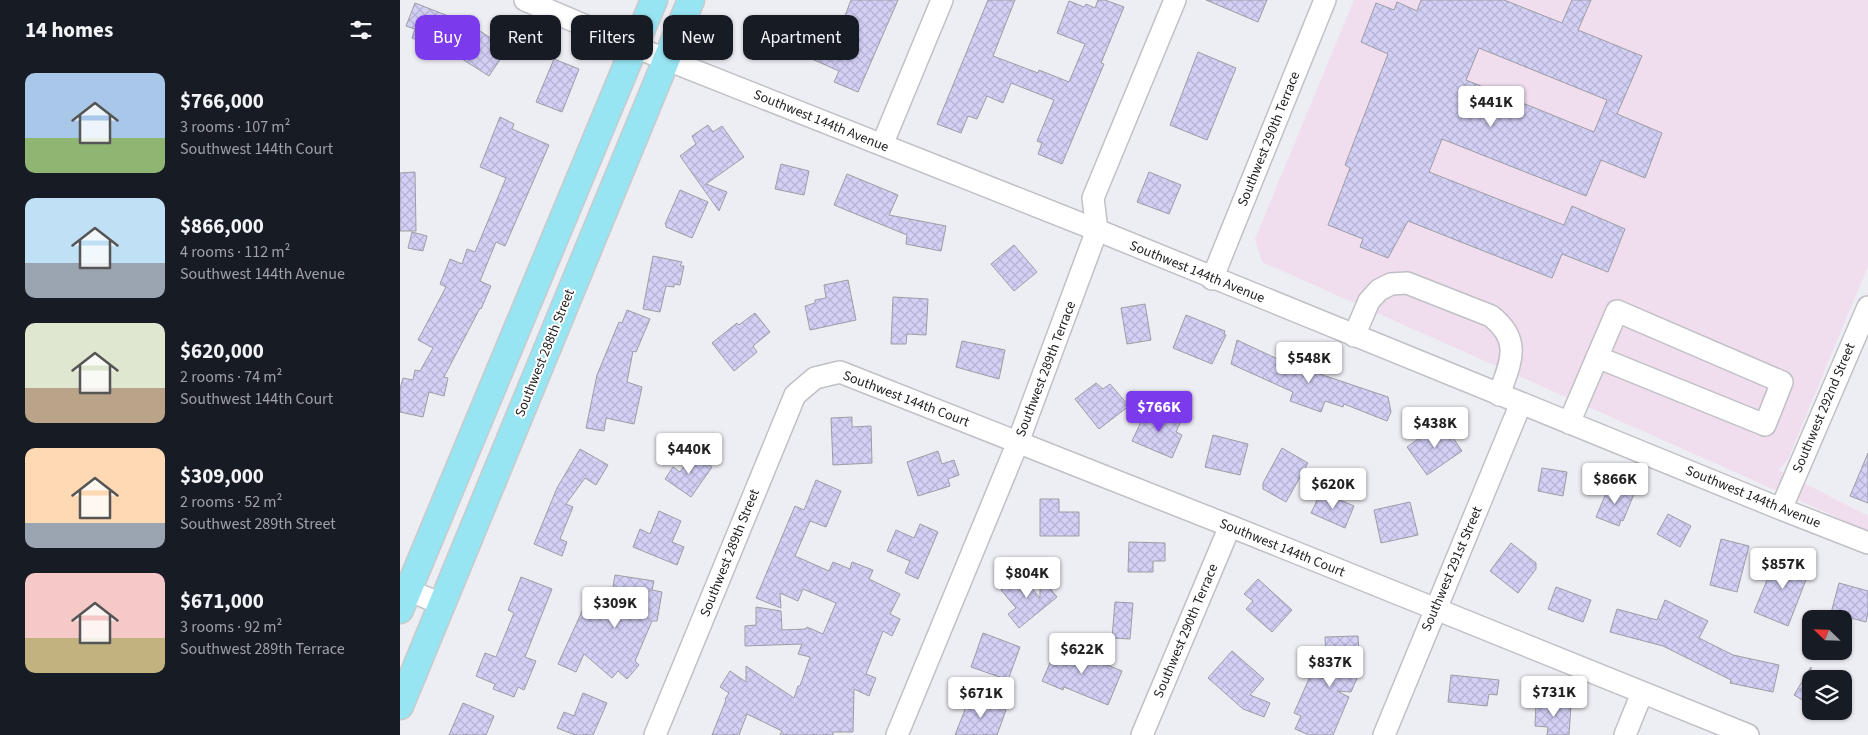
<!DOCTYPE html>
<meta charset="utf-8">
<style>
:root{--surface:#171b24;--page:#242831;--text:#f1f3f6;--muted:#9ea1a6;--accent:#7c3aed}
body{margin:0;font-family:"Source Sans 3",sans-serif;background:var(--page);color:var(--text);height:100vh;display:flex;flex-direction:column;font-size:19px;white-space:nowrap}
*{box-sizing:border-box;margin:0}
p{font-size:16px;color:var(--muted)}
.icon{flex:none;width:28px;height:28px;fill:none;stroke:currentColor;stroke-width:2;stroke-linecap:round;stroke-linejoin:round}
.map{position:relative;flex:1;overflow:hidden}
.details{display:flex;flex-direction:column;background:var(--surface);width:400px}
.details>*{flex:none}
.banner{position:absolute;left:15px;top:15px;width:475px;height:45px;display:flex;gap:10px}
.needle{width:32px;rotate:293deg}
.buttons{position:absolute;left:1402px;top:610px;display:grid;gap:10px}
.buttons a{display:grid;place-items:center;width:50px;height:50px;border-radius:10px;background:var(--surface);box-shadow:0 1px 4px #0004;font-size:25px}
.price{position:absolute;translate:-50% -42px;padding:0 11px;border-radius:5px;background:#fff;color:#222;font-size:16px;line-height:32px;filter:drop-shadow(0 1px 2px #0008)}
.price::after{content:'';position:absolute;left:50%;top:30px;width:15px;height:11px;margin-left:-8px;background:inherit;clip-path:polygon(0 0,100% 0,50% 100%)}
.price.on{background:var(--accent);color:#fff}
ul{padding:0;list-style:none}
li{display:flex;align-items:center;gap:15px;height:125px;padding:0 25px}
li span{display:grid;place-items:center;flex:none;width:140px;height:100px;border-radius:10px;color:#555}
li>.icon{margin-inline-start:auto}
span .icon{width:60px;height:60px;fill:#fffc;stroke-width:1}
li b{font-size:21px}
h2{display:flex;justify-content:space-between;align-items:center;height:60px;padding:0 25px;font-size:21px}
.pill{padding:0 18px;border-radius:10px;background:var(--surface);box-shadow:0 1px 4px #0004;font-size:18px;line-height:45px}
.pill.on{background:var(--accent);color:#fff}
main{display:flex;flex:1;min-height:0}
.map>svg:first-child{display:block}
</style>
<main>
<section class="details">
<h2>14 homes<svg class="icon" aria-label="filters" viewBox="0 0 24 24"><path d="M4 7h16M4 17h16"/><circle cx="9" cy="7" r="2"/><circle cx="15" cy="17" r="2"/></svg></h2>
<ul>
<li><span style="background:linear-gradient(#a9c7e8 65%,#8fb573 0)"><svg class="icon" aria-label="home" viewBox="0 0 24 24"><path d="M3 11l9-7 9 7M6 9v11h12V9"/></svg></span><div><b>$766,000</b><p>3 rooms · 107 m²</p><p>Southwest 144th Court</p></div></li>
<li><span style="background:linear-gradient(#bfe0f5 65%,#9aa5b1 0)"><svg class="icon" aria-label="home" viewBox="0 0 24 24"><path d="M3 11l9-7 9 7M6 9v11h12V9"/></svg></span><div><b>$866,000</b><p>4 rooms · 112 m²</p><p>Southwest 144th Avenue</p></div></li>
<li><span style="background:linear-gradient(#dfe7d0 65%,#b9a48a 0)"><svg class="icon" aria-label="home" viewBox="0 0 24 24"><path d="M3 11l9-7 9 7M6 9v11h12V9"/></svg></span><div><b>$620,000</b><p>2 rooms · 74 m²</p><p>Southwest 144th Court</p></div></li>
<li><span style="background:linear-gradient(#ffd9b3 75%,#9aa5b1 0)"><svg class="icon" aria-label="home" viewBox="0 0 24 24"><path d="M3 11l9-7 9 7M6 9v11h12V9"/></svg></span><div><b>$309,000</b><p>2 rooms · 52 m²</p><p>Southwest 289th Street</p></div></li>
<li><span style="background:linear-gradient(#f6c9c9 65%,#c2b280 0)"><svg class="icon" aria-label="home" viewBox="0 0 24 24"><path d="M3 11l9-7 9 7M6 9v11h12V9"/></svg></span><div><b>$671,000</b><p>3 rooms · 92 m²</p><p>Southwest 289th Terrace</p></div></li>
</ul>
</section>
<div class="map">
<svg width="1468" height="735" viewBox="0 0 1468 735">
<defs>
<pattern id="building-cross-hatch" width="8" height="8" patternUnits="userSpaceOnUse" patternTransform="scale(1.25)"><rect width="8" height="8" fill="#d3d0f6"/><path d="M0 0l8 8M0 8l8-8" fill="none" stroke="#b5b2d3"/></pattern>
</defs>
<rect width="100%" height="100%" fill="#ededf4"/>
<path fill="#f0ddee" d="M954,0H1468V266L1387,461L1378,470L1468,516V531L862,262L855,239Z"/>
<path fill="url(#building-cross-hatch)" stroke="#9d9da4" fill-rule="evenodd" d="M451,0H498L458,92L434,82L439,71L403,55L418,17L441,26Z
M588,0H615L593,56L638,73L639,70L669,82L685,44L657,33L669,1L684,7L686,4L695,8L698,0H705L724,7L701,63L704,64L662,164L638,154L642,143L637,141L654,100L611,83L603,103L587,96L577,119L568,116L561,133L537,124Z
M806,0H867L858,22Z
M1021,0H1104L1162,23L1172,0H1191L1178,30L1242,56L1217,114L1262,133L1245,178L1201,160L1186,196L1042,139L1029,172L1164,225L1172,206L1225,229L1208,272L1162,254L1152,278L1008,221L988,258L960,247L963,239L928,225L950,168L945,165L988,54L961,42L976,3L994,10L997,2L1017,11ZM1079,48L1207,100L1194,132L1066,80Z
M15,3L56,19L43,51L12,38L15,29L6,26Z
M80,31L107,49L89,76L62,59Z
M798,52L836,68L807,140L770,125Z
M154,59L179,69L162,112L136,102Z
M100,117L114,124L112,129L149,145L105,246L96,242L80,281L91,286L81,309L80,308L44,377L48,378L44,396L29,392L23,417L0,412V389L3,378L13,380L15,370L20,371L33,348L18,340L46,287L40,284L50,259L62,264L67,249L75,252L106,178L80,167Z
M308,125L313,132L322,126L344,157L306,184L327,192L319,211L280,156L296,144L292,136Z
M381,164L409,171L404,195L375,189Z
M15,172L16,231H0V173Z
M749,172L781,185L769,214L737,202Z
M447,174L498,195L489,215L546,226L541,251L506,244L507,235L434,205Z
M280,190L308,202L292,238L266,227V225L265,224Z
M12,232L27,236L23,251L8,248Z
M614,245L637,272L614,291L591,264Z
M253,256L282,262L280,266H284L280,285L274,284V287L266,286L260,312L243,309Z
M448,280L456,320L410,330L405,306L415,303V300L426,298L424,285Z
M493,297L528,299L526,335L507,334L506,344H491Z
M745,304L751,340L727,344L721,308Z
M227,310L250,319L236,352L233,351L227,382L242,387L234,424L206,418L204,431L186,428L197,375L219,322L222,323Z
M355,313L370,332L353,346L357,352L334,371L312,343L337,323L339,325Z
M786,315L825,331L824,334L826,335L812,364L773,348Z
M837,340L901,370L902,368L988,397L991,412L987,421L944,404L943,407L925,401L921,412L890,401L893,392L831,364Z
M562,341L605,350L599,379L556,367Z
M696,383L703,389L710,384L729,406L699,429L675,399Z
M748,407L781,421L776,432L782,435L772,458L732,441Z
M452,417V427L471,426L472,463L433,465L431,418Z
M1042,422L1062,451L1027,475L1007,447Z
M813,435L848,444L840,475L805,467Z
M882,448L908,463L886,502L863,489V483Z
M180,449L208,465L196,485L185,478L166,504L173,507L160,539L167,542L162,556L134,544L157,488Z
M538,451L542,464L554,460L559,475L548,479L550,486L518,496L507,462Z
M1468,453V503L1450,496Z
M293,454L312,467L291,497L265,479L273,467L280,472Z
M1142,468L1167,472L1163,496L1138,491Z
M416,480L441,491L426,527L410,521L395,556L429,571L433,562L450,569L452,562L473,570L469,579L500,594L490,614L500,619L492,636L483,631L466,674L476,678L469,696L454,689L453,732H433V735H380L382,731L347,714L339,735H312L326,700L325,699L329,693L320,687L330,671L346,682V666L394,698L398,686H400L410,657L398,654L402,644L345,646V626L356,625V607L381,611L382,630L406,629L407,627L423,634L436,603L403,589L398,601L380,593L381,608L356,598L395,506L404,510Z
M1210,484L1234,494L1223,521L1221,520L1219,526L1196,517Z
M921,492L954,506L945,528L911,513Z
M640,499H659V512H679V536H640Z
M1010,502L1018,535L981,543L974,510Z
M259,511L281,521L272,542L284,547L277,565L233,547L240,529L250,534Z
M1268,514L1291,526L1280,547L1257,534Z
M520,524L538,532L518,579L505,573L510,561L487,551L496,530L514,538Z
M1321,539L1349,546L1337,592L1310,585Z
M729,542L765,543V561H753V572H728Z
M1111,543L1136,563V569L1118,593L1090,571Z
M1378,553L1411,567L1388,626L1354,612Z
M620,574L640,598V576L657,597L619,628L608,614L616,608L601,590Z
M215,575L254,581L252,590L262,592L257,621H252L235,661L239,665L227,679L218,671L212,678L184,654L176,672L158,664L184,607L208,617Z
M121,577L152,589L125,657L136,661L124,690L118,687L114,697L93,689L95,684L76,676L85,653L96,657L114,613L108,610Z
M858,579L892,610L872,632L846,609L853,601L844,594Z
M1439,583L1468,591V613L1466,622L1431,613Z
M1156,587L1191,600L1183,622L1148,609Z
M1265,600L1308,621L1299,638L1333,655L1379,665L1373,692L1330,683L1331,680L1263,646L1210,632L1217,609L1257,620Z
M715,602L733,603L730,639L712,638Z
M583,633L620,647L608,680L571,667Z
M958,636L960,671L951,692L937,691L949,697L933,735H909L895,729L901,716L894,713L911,674L927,680L925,637Z
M658,645L722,671L708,705L664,687L663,690L642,681Z
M832,651L864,679L850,695L870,703L864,717L843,709L808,678Z
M1411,667V705L1394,695Z
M1051,675L1099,680L1097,695L1089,694L1087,706L1048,702Z
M183,693L207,703L193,735H175L157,728L164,712L174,716Z
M570,697L606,710L597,735H555Z
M63,703L94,716L86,735H49Z
M1136,703L1171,705L1169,735H1147L1148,727L1135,726Z"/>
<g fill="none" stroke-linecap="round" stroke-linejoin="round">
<defs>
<path id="minor" d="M125,0L235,47L697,230L1381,509L1468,543
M482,145L542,0
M812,279L925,0
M954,336L969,301L979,290L991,284L1007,283L1091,316C1123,341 1110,363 1099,395
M1169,423L1217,311L1382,382L1365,425L1197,357
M1381,509L1468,307
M0,587L42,604
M255,735L395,395L415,378L440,372L830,526L1348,735
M497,735L618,442L697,230L693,198L775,0
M742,735L830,526
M984,735L1121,403
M1225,735L1242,693"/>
<path id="major" d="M0,610L254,0
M0,706L291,0"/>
</defs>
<use href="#minor" stroke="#c0c0c6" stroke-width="24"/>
<use href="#major" stroke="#cacacb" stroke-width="29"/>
<use href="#minor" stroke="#fff" stroke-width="21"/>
<use href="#major" stroke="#97e4f2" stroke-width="26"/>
</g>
<g text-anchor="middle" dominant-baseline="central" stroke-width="4" stroke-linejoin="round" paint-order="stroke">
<g font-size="14" fill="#232325" stroke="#fff">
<text transform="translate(421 121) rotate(22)">Southwest 144th Avenue</text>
<text transform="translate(869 139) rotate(-68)">Southwest 290th Terrace</text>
<text transform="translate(797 272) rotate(22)">Southwest 144th Avenue</text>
<text transform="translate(145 353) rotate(-68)">Southwest 288th Street</text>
<text transform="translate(646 369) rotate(-69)">Southwest 289th Terrace</text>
<text transform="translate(506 399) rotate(21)">Southwest 144th Court</text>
<text transform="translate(1424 408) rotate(-67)">Southwest 292nd Street</text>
<text transform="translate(1353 497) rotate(22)">Southwest 144th Avenue</text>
<text transform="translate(882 548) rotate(22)">Southwest 144th Court</text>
<text transform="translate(330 553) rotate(-68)">Southwest 289th Street</text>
<text transform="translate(1052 569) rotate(-67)">Southwest 291st Street</text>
<text transform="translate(786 631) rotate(-67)">Southwest 290th Terrace</text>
</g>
</g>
</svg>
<div class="buttons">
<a><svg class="needle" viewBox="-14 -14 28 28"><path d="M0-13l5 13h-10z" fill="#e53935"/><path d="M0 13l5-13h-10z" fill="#9ea1a6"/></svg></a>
<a><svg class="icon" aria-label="layers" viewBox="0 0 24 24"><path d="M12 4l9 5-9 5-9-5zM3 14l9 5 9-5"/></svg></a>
</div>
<b class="price" style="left:1091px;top:128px">$441K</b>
<b class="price" style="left:909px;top:384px">$548K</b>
<b class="price on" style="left:759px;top:433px">$766K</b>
<b class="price" style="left:1035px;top:449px">$438K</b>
<b class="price" style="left:289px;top:475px">$440K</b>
<b class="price" style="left:1215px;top:505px">$866K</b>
<b class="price" style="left:933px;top:510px">$620K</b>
<b class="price" style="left:1383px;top:590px">$857K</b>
<b class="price" style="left:627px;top:599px">$804K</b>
<b class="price" style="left:215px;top:629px">$309K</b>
<b class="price" style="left:682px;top:675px">$622K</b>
<b class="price" style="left:930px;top:688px">$837K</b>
<b class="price" style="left:1154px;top:718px">$731K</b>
<b class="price" style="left:581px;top:719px">$671K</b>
<div class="banner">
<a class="pill on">Buy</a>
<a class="pill">Rent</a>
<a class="pill">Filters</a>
<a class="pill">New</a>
<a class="pill">Apartment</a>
</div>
</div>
</main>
